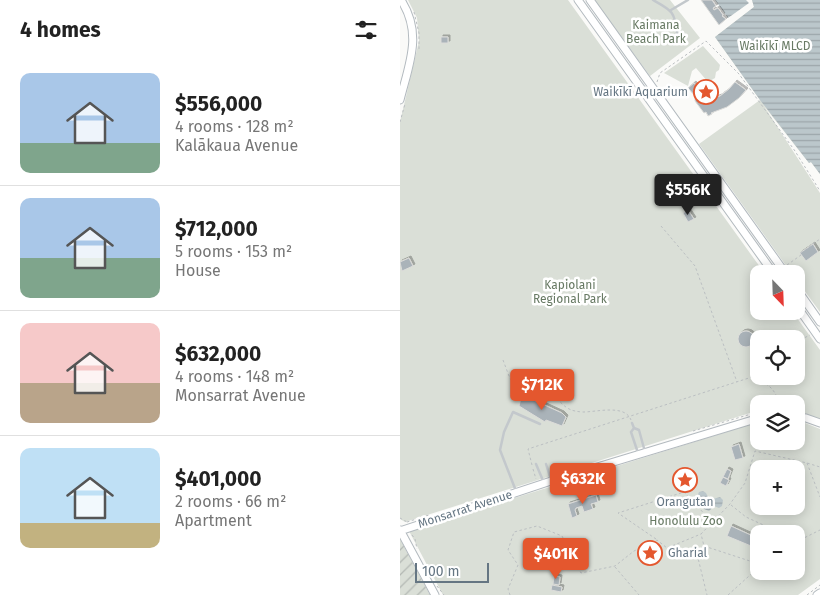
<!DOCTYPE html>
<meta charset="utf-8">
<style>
:root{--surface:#fff;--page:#f6f6f6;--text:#222;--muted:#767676;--line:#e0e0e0;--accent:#e4572e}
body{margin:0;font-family:"Fira Sans",sans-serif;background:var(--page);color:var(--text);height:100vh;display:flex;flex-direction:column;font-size:19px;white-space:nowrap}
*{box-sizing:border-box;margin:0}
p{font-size:16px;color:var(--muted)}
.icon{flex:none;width:28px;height:28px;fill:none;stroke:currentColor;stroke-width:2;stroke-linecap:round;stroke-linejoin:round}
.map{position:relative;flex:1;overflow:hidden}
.side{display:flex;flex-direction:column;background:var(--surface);width:400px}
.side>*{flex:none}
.needle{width:32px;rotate:157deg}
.tools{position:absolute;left:350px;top:265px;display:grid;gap:10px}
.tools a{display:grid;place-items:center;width:55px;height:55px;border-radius:10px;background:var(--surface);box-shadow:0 2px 12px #0003;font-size:25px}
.scale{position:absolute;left:15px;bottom:12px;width:74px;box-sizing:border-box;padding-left:5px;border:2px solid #657683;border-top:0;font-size:14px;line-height:18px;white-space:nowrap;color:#657683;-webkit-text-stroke:4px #fff;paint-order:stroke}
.price{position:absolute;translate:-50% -42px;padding:0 11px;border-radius:5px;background:var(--accent);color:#fff;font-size:16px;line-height:32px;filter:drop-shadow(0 1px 2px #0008)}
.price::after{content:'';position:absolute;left:50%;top:30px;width:15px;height:11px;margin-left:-8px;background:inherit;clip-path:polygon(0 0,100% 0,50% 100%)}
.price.current{background:#222;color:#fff}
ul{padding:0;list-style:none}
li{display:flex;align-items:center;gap:15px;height:125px;padding:0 20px}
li+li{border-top:1px solid var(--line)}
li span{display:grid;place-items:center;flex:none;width:140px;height:100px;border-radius:10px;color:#555}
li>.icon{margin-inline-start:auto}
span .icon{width:60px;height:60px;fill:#fffc;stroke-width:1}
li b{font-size:21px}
h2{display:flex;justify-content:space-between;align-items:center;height:60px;padding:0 20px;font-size:21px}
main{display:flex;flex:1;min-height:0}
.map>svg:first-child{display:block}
</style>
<main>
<section class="side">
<h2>4 homes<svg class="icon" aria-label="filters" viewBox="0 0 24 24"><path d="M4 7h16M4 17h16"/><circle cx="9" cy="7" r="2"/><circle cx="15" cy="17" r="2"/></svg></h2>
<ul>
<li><span style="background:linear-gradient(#a9c7e8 70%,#7fa58c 0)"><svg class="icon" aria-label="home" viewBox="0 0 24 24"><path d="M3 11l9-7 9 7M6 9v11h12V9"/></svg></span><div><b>$556,000</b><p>4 rooms · 128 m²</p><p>Kalākaua Avenue</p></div></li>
<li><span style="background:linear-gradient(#a9c7e8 60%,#7fa58c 0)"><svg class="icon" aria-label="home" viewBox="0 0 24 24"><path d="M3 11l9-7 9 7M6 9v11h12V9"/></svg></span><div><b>$712,000</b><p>5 rooms · 153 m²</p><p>House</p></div></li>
<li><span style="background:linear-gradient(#f6c9c9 60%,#b9a48a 0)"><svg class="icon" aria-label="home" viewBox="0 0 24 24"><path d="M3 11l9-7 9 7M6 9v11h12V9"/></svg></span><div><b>$632,000</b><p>4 rooms · 148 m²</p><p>Monsarrat Avenue</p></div></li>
<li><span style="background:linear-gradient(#bfe0f5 75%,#c2b280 0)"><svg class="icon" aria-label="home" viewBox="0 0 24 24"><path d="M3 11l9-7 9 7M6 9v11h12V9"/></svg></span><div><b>$401,000</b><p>2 rooms · 66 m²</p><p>Apartment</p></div></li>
</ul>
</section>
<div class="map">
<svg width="420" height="595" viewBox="0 0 420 595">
<defs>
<pattern id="garden-furrows" width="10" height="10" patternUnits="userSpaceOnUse" patternTransform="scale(1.25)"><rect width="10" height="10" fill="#dadfd7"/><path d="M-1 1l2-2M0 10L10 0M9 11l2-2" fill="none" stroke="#b4b9b4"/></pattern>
<pattern id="water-rules" width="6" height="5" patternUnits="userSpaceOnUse" patternTransform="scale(1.25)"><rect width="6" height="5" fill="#bbc7cb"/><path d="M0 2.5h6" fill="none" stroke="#9ca6aa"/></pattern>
<filter id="shadow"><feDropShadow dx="2" dy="-2" stdDeviation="0" flood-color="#0004"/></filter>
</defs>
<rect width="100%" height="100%" fill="#fafaf8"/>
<path fill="#dadfd7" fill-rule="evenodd" d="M8,0H168L365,274H359V311H392L420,350V419L406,414H396V404H359V412H353L5,522L0,519V122L19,41L17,18ZM359,339H396V376H359Z
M194,0H270L300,38L250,76Z
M352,0H420V174L411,162L409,163L364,106L420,193V312L396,279V274H392L299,144L360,100L315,37L354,7Z
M303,46L320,65L319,70L316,72L315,78L308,82L296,68L292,71L288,86L264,73Z
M355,423H359V441H396V423H405L420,429V579L398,595H43L9,531ZM359,469H396V506H359ZM359,534H396V571H359Z"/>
<path fill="url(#garden-furrows)" d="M0,539L30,595H0Z"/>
<path fill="url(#water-rules)" d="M315,0H346L349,3L328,18Z
M352,0H420V174L411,162L409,163L360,100L315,37L354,7Z
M303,491L306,493L308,497L313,499L320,497L323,500L322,506L319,508L314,506L309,511L304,509L303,503L298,501L297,497L299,492Z"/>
<path fill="#aab3b9" stroke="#dcdcda" filter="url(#shadow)" d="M301,0H312L316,6L313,8L314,10L318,8L323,15L322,16L326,19L319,25Z
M41,37H48V43H41Z
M335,82L346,90L339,98L327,107L311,113L312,114L308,116L306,112L304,113L295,101V96L288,88L294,83L300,90L307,89L311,92L312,99L320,96L329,89Z
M288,210L294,219L288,222L283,213Z
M413,244L418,252L406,261L400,253Z
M9,258L13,266L2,271L0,262Z
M338 339a8 8 0 1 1 16 0a8 8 0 1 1-16 0Z
M127,397L162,413L166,417L162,426L146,420L145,422L119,406L121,398Z
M339,444L343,458L335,460L331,447Z
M327,469L331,471L328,479L323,477Z
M323,477L329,480L326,486L320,483Z
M196,495L198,502L191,504L193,509L184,512L182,506L176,508L175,510L177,516L172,518L168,504Z
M331,526L355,537L351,546L327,536Z
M154,576L160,577L159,585L153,584Z
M152,585L162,587L161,592L151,590Z"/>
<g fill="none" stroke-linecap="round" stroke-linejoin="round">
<defs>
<path id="secondary" d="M178,0L374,274
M190,0L386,274
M0,100C9,64 23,34 1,0
M396,288L420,322
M396,305L420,339
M396,417L406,418L420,423
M0,530L35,595
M0,531L151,481L359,418
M417,595L420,593"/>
</defs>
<use href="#secondary" stroke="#b3babf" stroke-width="9"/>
<path stroke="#bbbfc2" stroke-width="1" stroke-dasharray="2.5 2.5" stroke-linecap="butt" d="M14,12L19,33V49
M257,82L260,73L306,41L339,74L395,151L420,191
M0,122L5,104
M261,226L295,266L337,382
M387,265L401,255L400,253L420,239
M396,278L400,284
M396,342L410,335
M103,360L109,376L117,391C128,393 139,392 149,395C164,400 161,411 183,412C197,412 225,404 231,420
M359,370L352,377C369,385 373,386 380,404
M293,431L358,412
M407,463L420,497
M132,465L128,449L352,377
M133,469L136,479
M331,505L346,517L383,534
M0,518L7,522
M7,522L29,515
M12,535L15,539L17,549
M256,539L218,513L284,492L312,522
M396,542L420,530
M304,546L298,558L307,595
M359,564L304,546L301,534L330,504L345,483L355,451L407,463L420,467
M215,567L239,595
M37,586L44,595
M110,595L108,589L118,565L108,550L114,532L137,526L162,536L181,573L215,566L234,551L257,540L267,548L301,534
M328,595L359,567
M407,595L420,585"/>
<path stroke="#c3c8cc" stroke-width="2.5" d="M253,0C271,10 275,11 277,33
M271,10L288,0
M232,423L234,428L231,432L238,453
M234,428L239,430L245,452
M136,464L144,483
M146,464L151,480
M116,491L100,450L104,432L113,412L140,424"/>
<use href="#secondary" stroke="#fff" stroke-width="7"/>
</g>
<defs>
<symbol id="sight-ring" viewBox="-11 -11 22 22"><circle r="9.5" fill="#fff" stroke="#e4572e" stroke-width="1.5"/><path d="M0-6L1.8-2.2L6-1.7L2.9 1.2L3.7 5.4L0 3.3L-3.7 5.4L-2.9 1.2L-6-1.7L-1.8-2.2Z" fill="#e4572e"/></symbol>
</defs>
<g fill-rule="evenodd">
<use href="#sight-ring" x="292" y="78" width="28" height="28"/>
<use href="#sight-ring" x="271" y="466" width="28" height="28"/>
<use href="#sight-ring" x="236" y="539" width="28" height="28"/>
</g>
<g text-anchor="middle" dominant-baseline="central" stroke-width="5" stroke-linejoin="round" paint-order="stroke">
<g font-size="12" fill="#687a64" stroke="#fff">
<text x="256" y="25">Kaimana<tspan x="256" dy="14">Beach Park</tspan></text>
<text x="375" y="46">Waikīkī MLCD</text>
<text x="170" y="285">Kapiolani<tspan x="170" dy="14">Regional Park</tspan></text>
<text x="286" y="521">Honolulu Zoo</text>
</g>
<g font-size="12" fill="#657683" stroke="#fff" text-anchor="end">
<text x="288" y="92">Waikīkī Aquarium</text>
<text x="285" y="502" text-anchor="middle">Orangutan</text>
<text x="268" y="553" text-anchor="start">Gharial</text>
</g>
<g font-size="12" fill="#657683" stroke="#fff">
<text transform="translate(65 509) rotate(-18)">Monsarrat Avenue</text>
</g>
</g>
</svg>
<div class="tools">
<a><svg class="needle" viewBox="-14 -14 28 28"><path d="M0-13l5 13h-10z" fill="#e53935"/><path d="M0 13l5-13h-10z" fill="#767676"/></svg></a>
<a><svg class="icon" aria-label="locate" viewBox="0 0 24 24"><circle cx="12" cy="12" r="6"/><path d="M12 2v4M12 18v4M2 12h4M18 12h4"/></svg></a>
<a><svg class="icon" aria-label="layers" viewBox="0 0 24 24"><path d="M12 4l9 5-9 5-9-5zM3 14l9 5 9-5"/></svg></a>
<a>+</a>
<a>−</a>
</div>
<div class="scale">100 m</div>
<b class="price current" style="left:288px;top:216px">$556K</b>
<b class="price" style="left:142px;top:411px">$712K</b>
<b class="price" style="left:183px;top:505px">$632K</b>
<b class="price" style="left:156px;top:580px">$401K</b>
</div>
</main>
